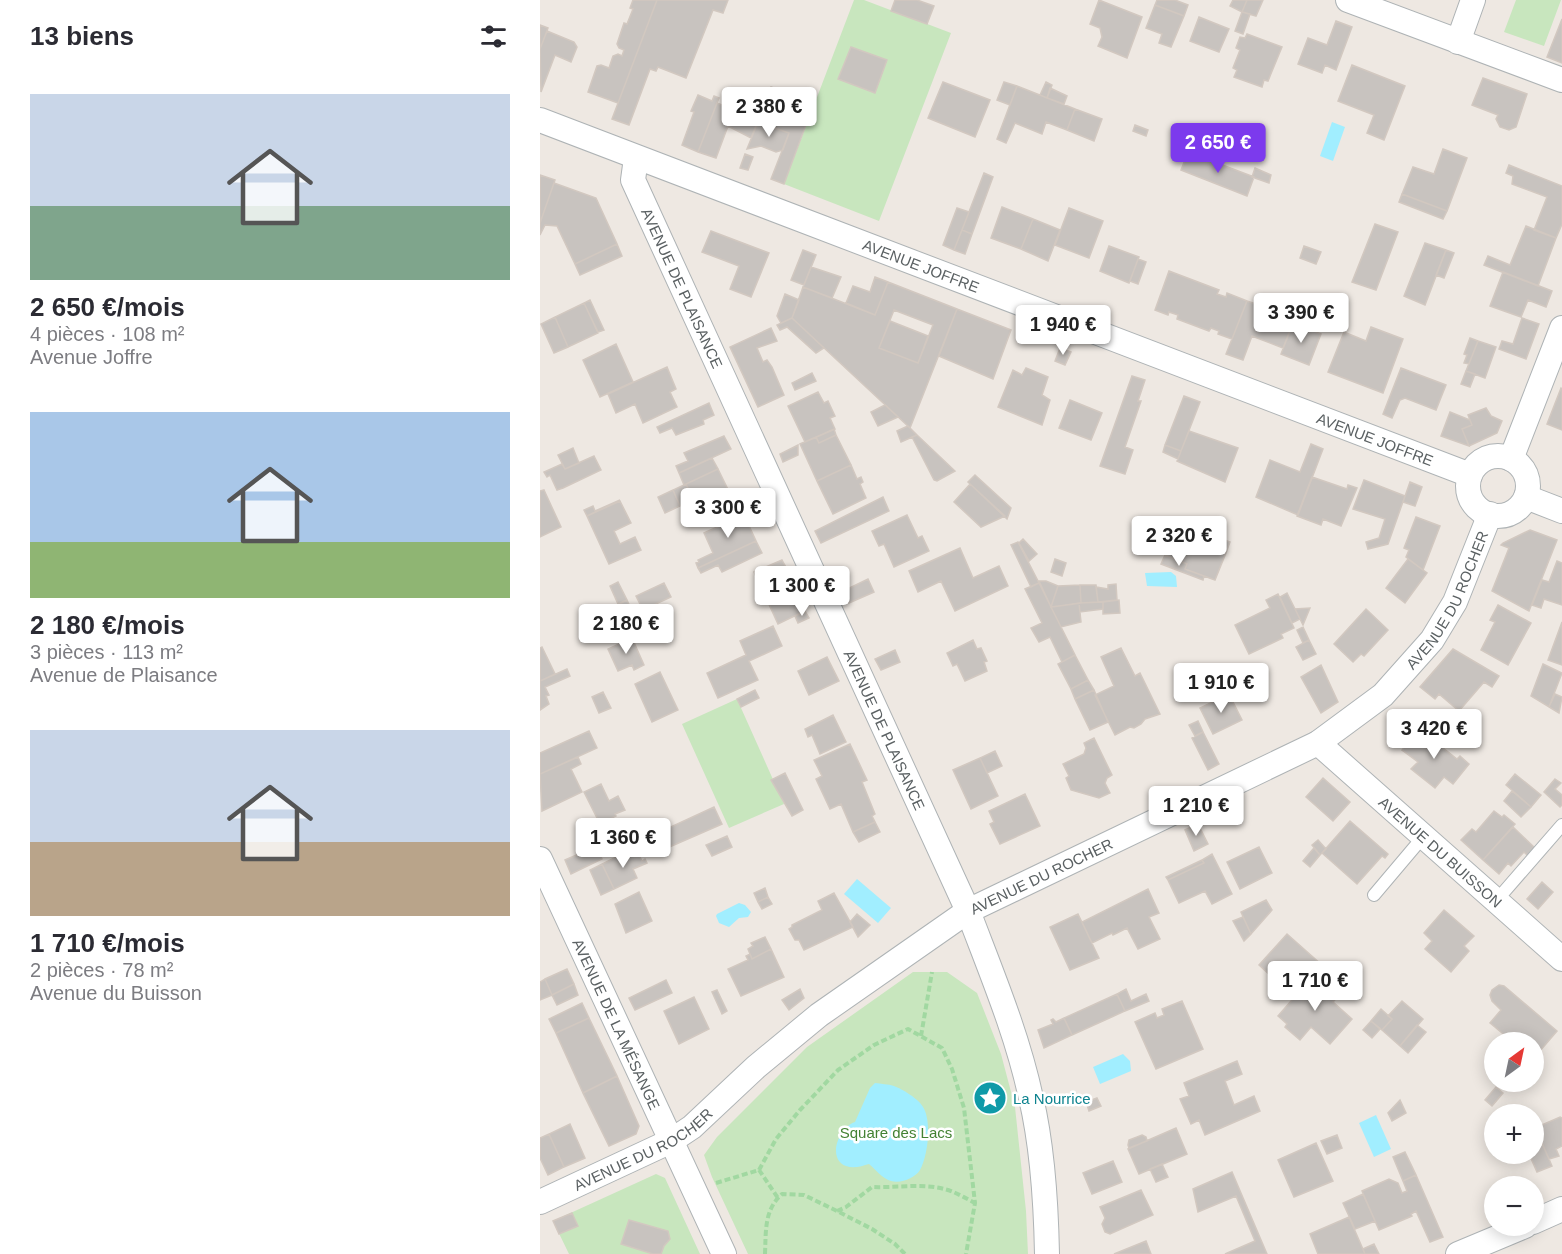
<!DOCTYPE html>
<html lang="fr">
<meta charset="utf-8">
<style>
:root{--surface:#fff;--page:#f2f2f3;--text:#2b2b33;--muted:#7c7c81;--accent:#7c3aed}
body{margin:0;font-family:Arial,sans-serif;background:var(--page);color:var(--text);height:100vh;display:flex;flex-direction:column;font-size:22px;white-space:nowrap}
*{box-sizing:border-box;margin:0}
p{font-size:20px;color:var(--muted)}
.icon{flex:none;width:33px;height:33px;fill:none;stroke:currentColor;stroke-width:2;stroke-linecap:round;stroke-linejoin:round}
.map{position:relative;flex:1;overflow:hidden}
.sheet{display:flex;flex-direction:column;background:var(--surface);width:540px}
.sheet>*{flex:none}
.needle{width:39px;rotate:33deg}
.controls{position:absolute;left:944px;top:1032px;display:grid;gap:12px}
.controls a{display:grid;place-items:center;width:60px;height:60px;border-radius:50%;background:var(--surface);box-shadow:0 3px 15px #0003;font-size:30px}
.price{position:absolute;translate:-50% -51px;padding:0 14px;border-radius:6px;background:#fff;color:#222;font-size:20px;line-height:39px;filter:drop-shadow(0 2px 3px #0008)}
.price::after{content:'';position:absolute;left:50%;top:36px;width:18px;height:14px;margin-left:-9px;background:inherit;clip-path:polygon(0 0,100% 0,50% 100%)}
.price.active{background:var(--accent);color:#fff}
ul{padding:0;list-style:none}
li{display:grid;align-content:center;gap:12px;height:318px;padding:0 30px}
li span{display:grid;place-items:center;height:186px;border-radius:0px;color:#555}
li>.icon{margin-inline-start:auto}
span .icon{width:108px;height:108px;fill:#fffc;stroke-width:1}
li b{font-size:26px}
h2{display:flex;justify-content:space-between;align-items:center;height:72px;padding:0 30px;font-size:26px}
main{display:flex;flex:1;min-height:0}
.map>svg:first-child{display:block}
</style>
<main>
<section class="sheet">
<h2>13 biens<svg class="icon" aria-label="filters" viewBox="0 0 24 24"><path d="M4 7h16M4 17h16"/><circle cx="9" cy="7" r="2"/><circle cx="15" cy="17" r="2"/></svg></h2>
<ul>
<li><span style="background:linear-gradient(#c9d6e8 60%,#7fa58c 0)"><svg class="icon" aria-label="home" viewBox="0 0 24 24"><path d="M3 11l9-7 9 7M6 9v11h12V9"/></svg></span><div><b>2 650 €/mois</b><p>4 pièces · 108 m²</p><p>Avenue Joffre</p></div></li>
<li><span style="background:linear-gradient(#a9c7e8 70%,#8fb573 0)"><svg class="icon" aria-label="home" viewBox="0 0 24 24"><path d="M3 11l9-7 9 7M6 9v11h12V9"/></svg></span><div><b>2 180 €/mois</b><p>3 pièces · 113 m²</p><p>Avenue de Plaisance</p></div></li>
<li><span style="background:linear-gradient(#c9d6e8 60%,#b9a48a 0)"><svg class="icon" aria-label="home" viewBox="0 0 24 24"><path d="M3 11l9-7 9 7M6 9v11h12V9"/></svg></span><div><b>1 710 €/mois</b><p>2 pièces · 78 m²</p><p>Avenue du Buisson</p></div></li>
</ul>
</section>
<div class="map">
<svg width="1022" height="1254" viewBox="0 0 1022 1254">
<rect width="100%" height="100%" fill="#eee8e2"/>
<path fill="#c8e6be" d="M314,0H324L411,33L339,221L244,184Z
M976,0H1021L1004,46L964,32Z
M197,699L244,804L189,828L142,724Z
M373,972H407L437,993L461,1054L475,1107L486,1211L488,1254H208L172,1177L164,1155L177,1137L267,1047Z
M116,1174L125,1178L160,1254H29L13,1221Z"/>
<path fill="#a1eeff" d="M792,122L805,127L793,161L780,156Z
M631,572L636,576L637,587L607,586L605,573Z
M317,879L351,908L338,923L304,894Z
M199,903L205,905L211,912L208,917L199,918L189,927L179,923L176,916L177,914Z
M583,1054L590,1061L591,1071L560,1084L553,1067Z
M335,1083C341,1084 348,1084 354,1086C362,1089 379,1099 383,1107C392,1121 388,1156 380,1170C375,1178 361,1184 351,1181C342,1178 336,1170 329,1164C322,1166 314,1169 306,1166C287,1159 298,1128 315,1122L330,1088Z
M836,1115L851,1149L834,1157L819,1123Z"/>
<path fill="#c8c3bf" stroke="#d2c8c0" stroke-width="1.5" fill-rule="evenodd" d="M93,0H117L78,103L48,92L57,66L61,65L69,68L73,56L78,54L82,56L84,50L79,48L77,44L84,23L87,24L93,9L90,8Z
M117,0H188L183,13L173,10L146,78L118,67L116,71L110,69L89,125L72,119Z
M355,0H377L394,6L387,24L351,11Z
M559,0L602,17L587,58L558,46L562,37L560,28L550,24Z
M617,0H635L648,5L644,16L615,5Z
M693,0H707L702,12L690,6Z
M707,0H723L716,16L702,12Z
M615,5L644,16L631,47L619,43L622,34L606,28Z
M702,12L710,14L703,34L695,31Z
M659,17L689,29L679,52L650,41Z
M1022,19V63L1007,57Z
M796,21L812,27L796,70L785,65L782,73L758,64L768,38L787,45Z
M0,25L8,28L0,49Z
M7,31L34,42L37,47L31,62L15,55L1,92L0,49Z
M707,34L742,47L728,81L724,80L722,87L694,77L697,70L693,68L700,50L696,48L700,37L705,38Z
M311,47L347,60L335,93L298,79Z
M812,65L865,86L844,140L827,133L834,115L798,101Z
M943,78L987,94L976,127L969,130L960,127L956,119L958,115L932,105Z
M403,82L450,100L435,137L388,118Z
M464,82L477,86L470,105L457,100Z
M506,82L512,85L507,98L500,95Z
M477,86L535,109L527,130L506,122L502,134L475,123L466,143L457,139Z
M231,87L244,92L246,88L250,90L249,94L274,103L244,184L231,179L249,133L218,122Z
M223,88L230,91L224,107L214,103L210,112L220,116L211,138L188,126L176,158L158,152L177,103L202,113L206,102H204L207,97L206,90Z
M510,88L527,96L524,104L507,98Z
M158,95L172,101L174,96L179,98L158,152L142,145L154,112L151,111Z
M535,109L562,119L554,141L527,130Z
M218,122L249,133L243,150L236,152L221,146L207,149Z
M595,125L608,130L606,136L593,131Z
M903,149L927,158L907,211L862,194L873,167L894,174Z
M648,152L714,177L707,196L641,170Z
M205,154L213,157L208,170L200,168Z
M969,165L1022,186V224L1016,238L994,230L1007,197L972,184L973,176L966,173Z
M715,168L731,175L729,183L712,177Z
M444,173L453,177L432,234L422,230Z
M0,175L15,180L0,223Z
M14,183L56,198L77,244L35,264L17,226L5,225L0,235V223Z
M862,194L907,211L903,219L859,202Z
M462,207L493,219L481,249L451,238Z
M417,208L429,212L414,250L403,245Z
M529,208L563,221L549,258L515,245Z
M493,219L520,230L508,261L481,249Z
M835,224L858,232L836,290L812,282Z
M986,226L1016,238L998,286L944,265L948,256L970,265Z
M422,230L432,234L425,254L414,250Z
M171,231L229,253L211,297L190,289L199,266L162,252Z
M885,243L906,250L885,305L864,296Z
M77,244L82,256L40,275L35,264Z
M569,246L599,257L589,283L560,271Z
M764,246L781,252L776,264L760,258Z
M263,250L276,255L264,285L251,280Z
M906,250L914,253L904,278L896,275Z
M598,259L606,262L598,284L590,281Z
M271,267L301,277L292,298L263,287Z
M629,271L679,290L677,294L686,297L687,293L707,301L692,339L678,334L679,331L671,328L669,331L637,319L638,315L629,312L628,315L615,310Z
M963,272L1012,291L1006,307L988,300L981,317L950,306Z
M335,277L348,282L335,315L306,303L313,286L330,292Z
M348,282L417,309L370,428L252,318L263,287L335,315ZM354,310L393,325L378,363L339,348Z
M245,294L259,300L252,318L241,323L237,316Z
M50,300L64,330L58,332L44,303Z
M707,301L719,305L717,310L753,323L743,348L712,336L703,360L686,354Z
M44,303L58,333L28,347L15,317Z
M417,309L471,330L453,379L399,356Z
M763,311L774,315L775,320L771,331L753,323L757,313Z
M15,317L28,347L14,353L1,324Z
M252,318L284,348L276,353L247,327L240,330L237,325Z
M982,318L999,324L986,359L959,349L962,341L973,344Z
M350,321L388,336L378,363L339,348Z
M753,323L781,334L769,365L741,354Z
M831,327L863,339L843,393L788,372L804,332L826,341Z
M231,328L237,341L217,348L223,362L227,360L232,367L244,395L218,407L190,347Z
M930,338L938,341L929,364L924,363L927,355L924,354Z
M938,341L956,347L945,378L926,371Z
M76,344L93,382L60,397L43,360Z
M520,348L531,352L525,365L515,361Z
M127,367L136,389L130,392L137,407L103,423L95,404L76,413L68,394Z
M486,368L508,377L502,395L510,400L502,425L458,407L473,370L482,375Z
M861,368L906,385L896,410L865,398L860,400L852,418L843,414Z
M926,371L935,374L930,387L921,384Z
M272,373L276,381L255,390L252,383Z
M592,376L605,380L598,401H601L585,447L593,450L585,474L560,466Z
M1021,388L1022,389V430L1007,424Z
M278,392L284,403L288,401L295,416L290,418L295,429L265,442L248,406Z
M644,396L660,402L641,451L625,445Z
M530,400L562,413L551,440L519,428Z
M169,403L174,415L163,420L164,424L136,435L132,428L120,433L117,427Z
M345,405L358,417L338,426L331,412Z
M946,408L951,416L962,421L957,433L929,446L922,429L932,425L928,415Z
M910,412L930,420L932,425L922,429L929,446L901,436Z
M368,426L377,435L361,442L357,431Z
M294,429L296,435L279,443L276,437Z
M649,431L698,448L685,482L637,461Z
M296,435L311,465L277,481L260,444L276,437L279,443Z
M377,435L415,471L397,481L394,480L372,437Z
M184,436L191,449L139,473L136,466L148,461L144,453Z
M771,444L783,449L758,515L716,497L730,460L760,472Z
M258,445V455L243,462L240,454Z
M625,445L641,451L638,459L623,452Z
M33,448L39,463L25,469L18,455Z
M54,456L61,470L23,488L17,490L10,475L7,477L4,472L22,464L25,469Z
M172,458L178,469L144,485L139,473Z
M311,465L317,479L321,477L323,482L320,484L326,498L293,514L277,481Z
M178,469L196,506L172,517L160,490L151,494L146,484Z
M435,475L471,508L467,519L428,482Z
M772,477L807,489L808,485L817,488L801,526L783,519L781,525L757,516Z
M824,480L865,496L848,544L828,549L826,542L839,538L845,519L813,509Z
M870,482L882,487L875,506L863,502Z
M146,484L151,494L160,490L162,495L140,506L133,490Z
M430,484L465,516L441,527L414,502Z
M4,490L21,527L0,537V491Z
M133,490L140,506L125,513L118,497Z
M343,497L349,511L281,543L275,531Z
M213,498L218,508L200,517L195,506Z
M80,500L47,516L44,510L53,506L55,511Z
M80,501L91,523L74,531L80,544L95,537L101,550L69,564L47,516Z
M204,515L216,541L158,568L156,563L159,562L158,560L173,553L164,533Z
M367,515L378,538L382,536L389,551L354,567L344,544L339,546L332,531Z
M876,517L900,526L883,570L866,557L869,550L864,548Z
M634,518L651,524L649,527L676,537L672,547L686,553L675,580L645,569L647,564L625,555L633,534L629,533Z
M990,530L1017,540L989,611L952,591L969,548L961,545L963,543Z
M676,537L690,542L686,553L672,547Z
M483,539L497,554L489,561L479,543Z
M216,541L222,553L182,572L178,565L161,573L158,568Z
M478,542L499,583L491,587L471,545Z
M420,548L433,578L459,566L468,586L415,611L401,581L378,592L369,571Z
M625,555L647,564L645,569L664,576L663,580L621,564Z
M515,559L526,563L522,576L511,572Z
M868,559L887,573L865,603L846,588Z
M242,560L248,571L219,584L214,572Z
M1017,561L1022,563V605L1004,599L1001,608L992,605L1002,580L1009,582Z
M328,579L334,592L309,603L303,591Z
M499,581H506L518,586L511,607Z
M78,582L87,600L78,604L70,586Z
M124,583L131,597L103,610L96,596Z
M499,583L535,655L522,662L510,637L499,642L491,628L502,623L485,589Z
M576,584L577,600L558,602L556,587L568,589V585Z
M540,585H556L558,602L541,603Z
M540,585L541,603L511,607L518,586Z
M255,587L265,611L238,624L227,600Z
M747,593L760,619L752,623L740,597Z
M738,594L754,628L741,634L743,638L709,654L695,625L730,608L726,600Z
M87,600L102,633L89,639L74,607Z
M579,600L580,613L563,614V602Z
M563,602V609L540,612L539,603Z
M539,603L541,622L521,627L511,607Z
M958,605L991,623L968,665L941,650L955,622L950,620Z
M770,608L763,625L755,609Z
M826,609L848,630L824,656L821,654L813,662L794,644Z
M265,611L269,618L258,623L255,616Z
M1022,622V665L1008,660Z
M233,626L242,646L209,661L218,680L178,698L167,673L206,655L200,641Z
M763,627L769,640L763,643L757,630Z
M92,638L104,665L94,670L92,665L78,671L68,649Z
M433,640L437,649L441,648L447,661L444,662L447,671L425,681L417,664L413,666L407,653Z
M769,640L776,654L763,660L756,647Z
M2,647L15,674L0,681V648Z
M581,648L595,676L600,673L620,714L605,719L601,724L594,728L590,727L575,735L555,695L574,686L561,657Z
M913,649L959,676L952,687L944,682L919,711L899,694L895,699L880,687Z
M355,650L360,662L341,670L335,659Z
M535,655L548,680L531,689L518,664Z
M287,657L299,681L269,695L258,671Z
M1003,664L1022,673L1009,707L991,696Z
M781,665L798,702L781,713L761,677Z
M27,669L30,676L5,687L9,695L6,696L9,704L0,710V681Z
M120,672L138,710L112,722L95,684Z
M548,680L554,690L535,699L531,689Z
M215,690L219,698L201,707L197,699Z
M554,690L568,722L550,730L535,699Z
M63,692L71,708L59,713L52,697Z
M689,694L702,720L673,734L660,708Z
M1015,694L1022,697L1019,713L1009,707Z
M293,715L306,742L280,754L272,735L268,737L265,729Z
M658,721L663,732L655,736L649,725Z
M879,729L917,759L920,756L929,764L913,784L904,777L895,788L871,769L878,762L862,750Z
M49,731L57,748L0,774V753Z
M663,732L679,764L668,770L652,738Z
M554,738L572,775L567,778L565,783L570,793L559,798L531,790L526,778L529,776L523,764L544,754L546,748L544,743Z
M310,744L327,780L322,782L335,814L332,816L335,822L313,832L301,804L290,809L276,779L282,776L274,760Z
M455,751L462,766L447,773L440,758Z
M38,757L41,764L31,769L42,792L2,811L0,774Z
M440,758L458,796L431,809L413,770Z
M245,773L263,810L252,816L231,780Z
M975,774L1001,795L991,807L966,785Z
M783,778L810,802L793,821L766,797Z
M1015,779L1021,783L1015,789L1022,795V805L1020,807L1004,792Z
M61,784L69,801L78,796L85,810L75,814L76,816L60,824L44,792Z
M972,791L991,807L981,817L964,801Z
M485,794L500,826L460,844L450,824L454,822L449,811Z
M174,807L182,824L118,852L111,836Z
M954,811L962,817L964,815L975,824L943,860L921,840L932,829L936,832Z
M810,821L848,854L845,858L842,856L817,884L782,853Z
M335,822L340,832L319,842L313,832Z
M658,824L668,844L654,851L645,830Z
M973,827L996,849L989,857L984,852L971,866L968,863L959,874L943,860Z
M187,836L192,847L172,856L166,845Z
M778,840L786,849L780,855L772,845Z
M719,847L732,873L700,889L687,862Z
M774,848L780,855L770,867L763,861Z
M46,851L49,856L59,852L62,859L31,874L25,860Z
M97,851L102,861L105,859L107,863L93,869L97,878L74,889L62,864L86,852L87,855Z
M672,854L692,894L672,904L665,891L639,903L628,880L664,863L662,860Z
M662,860L664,863L628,880L626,877Z
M62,864L74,889L61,895L50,870Z
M1002,882L1013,892L998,909L987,899Z
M225,888L228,897L218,902L214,893Z
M608,889L619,913L609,917L620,939L598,949L587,928L573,935L572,933L552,943L542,922Z
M99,892L112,921L86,933L75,904Z
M294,893L313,927L264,950L259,940H255L249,929L252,927V925L282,910L278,901Z
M228,897L232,904L222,909L218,902Z
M726,900L732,910L711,934L701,912Z
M904,910L934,936L924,946L929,951L911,972L885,949L892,941L884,933Z
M317,914L330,925L318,937L310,922Z
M538,914L559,958L530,970L510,927Z
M703,917L711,934L704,941L693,921Z
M747,934L782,965L754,997L719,965Z
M225,937L231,949L212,959L208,949L213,946L211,943Z
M231,949L244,977L201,996L188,969L208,960L206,956L210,954L212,959Z
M27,969L34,984L12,995L5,979Z
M771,978L780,987L786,980L800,994L793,1002L812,1019L790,1044L771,1027L760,1040L745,1027L747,1024L738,1016Z
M5,979L12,995L0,1000V982Z
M126,980L132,993L95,1010L89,998Z
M34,984L38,995L17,1005L12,995Z
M959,985L964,986L1017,1031L993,1059V1042H973L950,1023L961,1010L952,1001L950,995L952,990Z
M260,989L264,998L249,1010L242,1000Z
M586,989L591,1001L606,994L609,1001L585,1011L577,994Z
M177,990L187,1011L182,1014L172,992Z
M577,994L585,1011L532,1035L524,1018Z
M154,997L169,1029L139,1044L124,1011Z
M642,1001L663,1049L616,1069L595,1022L615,1013L617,1018L624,1015L622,1009Z
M862,1001L883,1019L860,1046L842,1030L852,1019L848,1016Z
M42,1003L49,1018L16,1033L9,1019Z
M841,1009L852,1019L842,1030L831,1021Z
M49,1018L77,1076L43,1093L16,1033Z
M524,1018L532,1035L504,1048L498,1030L513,1024L511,1020L513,1019L516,1022Z
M831,1021L840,1029L832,1038L823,1030Z
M877,1025L886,1032L868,1053L860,1046Z
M697,1061L702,1074L685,1081L694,1105L714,1096L720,1111L665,1135L659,1120L651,1124L640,1099L649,1096L644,1083Z
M77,1076L99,1126L96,1134L69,1146L43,1093Z
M956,1087L963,1093L952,1106L945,1100Z
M557,1098L561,1106L549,1111L546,1102Z
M860,1100L866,1113L852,1121L848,1113Z
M1020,1117L1022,1118V1146L1016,1149L1019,1156L1009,1159L995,1128Z
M993,1122L1012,1166L997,1172L989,1154H993Z
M30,1124L45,1158L24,1167L9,1134Z
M636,1128L647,1154L599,1174L588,1149Z
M9,1134L24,1167L8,1175L0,1158V1138Z
M602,1135L606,1137L607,1141L589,1148L588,1145L589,1140Z
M797,1135L802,1148L787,1154L781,1141Z
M776,1143L793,1181L754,1197L738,1160Z
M865,1152L876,1175L863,1181L853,1157Z
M573,1161L582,1182L552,1194L543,1173Z
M622,1164L628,1177L616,1182L610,1169Z
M692,1172L727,1254H685L715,1241L696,1196L658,1212L653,1189Z
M876,1175L903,1237L890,1242L876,1211L871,1214L872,1216L839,1230L822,1191L849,1179L858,1183L862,1193L867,1191L863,1181Z
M601,1190L613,1215L570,1234L565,1232L562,1224L565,1218L560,1207Z
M823,1194L835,1221L815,1229L803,1203Z
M32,1213L38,1226L19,1234L13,1221Z
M809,1217L825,1254H778L770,1234Z
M89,1220L128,1231L130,1239L124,1246L121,1254H113L81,1244Z
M606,1241L611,1254H574Z
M834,1244L839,1254H825L823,1249Z"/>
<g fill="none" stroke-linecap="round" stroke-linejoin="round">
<defs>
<path id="lane" d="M834,895L883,837
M956,901L1022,825"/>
<g id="street">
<path d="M808,0L1022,80"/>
<path d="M918,42L933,0"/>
<path id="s1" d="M0,120L930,475"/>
<path id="s2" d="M96,158L93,180L428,911C451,972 477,1033 491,1098C503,1149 506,1202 507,1254"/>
<circle cx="958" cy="486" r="30"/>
<path d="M971,459L1022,328"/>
<path d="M986,497L1022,511"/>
<path id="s3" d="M778,743L1022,959"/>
<path id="s4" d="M0,859L184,1254"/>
<path id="s5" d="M0,1202L131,1141L152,1127L216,1067L279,1015L428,911L778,743L843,695L892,640L915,602L950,514"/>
<path d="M993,1222L1022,1209"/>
<path d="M918,1254L985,1226"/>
</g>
</defs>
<use href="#lane" stroke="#aeb3b5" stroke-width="14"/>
<use href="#street" stroke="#aeb3b5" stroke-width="26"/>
<path stroke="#a1d8a1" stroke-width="4" stroke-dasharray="6 3" stroke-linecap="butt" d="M381,1036L392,972
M219,1170L238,1198
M176,1183L219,1170L236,1139L260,1110L298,1070L334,1045L368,1029L402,1048L412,1069L424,1108L435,1203L426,1254
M297,1211L306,1207L332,1187C355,1188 381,1183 404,1189C414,1191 425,1198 435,1203
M225,1254C226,1231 224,1210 242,1194L264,1195L297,1211L332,1229L355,1244L365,1254"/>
<use href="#lane" stroke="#fff" stroke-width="12"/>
<use href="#street" stroke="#fff" stroke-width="24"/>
</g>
<defs>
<symbol id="sight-disc" viewBox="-11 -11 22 22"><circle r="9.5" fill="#0f9aa8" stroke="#fff"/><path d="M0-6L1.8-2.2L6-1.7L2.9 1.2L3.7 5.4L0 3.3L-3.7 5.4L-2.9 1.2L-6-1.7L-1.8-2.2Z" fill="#fff"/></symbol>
</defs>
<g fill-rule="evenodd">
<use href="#sight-disc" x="431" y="1079" width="38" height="38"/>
</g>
<g text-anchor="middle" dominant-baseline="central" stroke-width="5" stroke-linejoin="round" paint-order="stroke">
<g font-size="15" fill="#5b6163" stroke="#fff">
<text stroke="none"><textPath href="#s1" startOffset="408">AVENUE JOFFRE</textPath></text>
<text stroke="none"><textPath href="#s2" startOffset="141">AVENUE DE PLAISANCE</textPath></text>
<text stroke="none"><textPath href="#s1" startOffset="894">AVENUE JOFFRE</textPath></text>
<text stroke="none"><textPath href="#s5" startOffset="1106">AVENUE DU ROCHER</textPath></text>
<text stroke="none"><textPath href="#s2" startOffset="627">AVENUE DE PLAISANCE</textPath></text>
<text stroke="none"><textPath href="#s3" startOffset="164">AVENUE DU BUISSON</textPath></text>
<text stroke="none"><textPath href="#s5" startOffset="602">AVENUE DU ROCHER</textPath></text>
<text stroke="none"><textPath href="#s4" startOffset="182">AVENUE DE LA MÉSANGE</textPath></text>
<text stroke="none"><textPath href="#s5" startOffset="116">AVENUE DU ROCHER</textPath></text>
</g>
<g font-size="15" fill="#0d838f" stroke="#fff" text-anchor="start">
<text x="473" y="1098">La Nourrice</text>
</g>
<g font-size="15" fill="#438233" stroke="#fff">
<text x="356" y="1132">Square des Lacs</text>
</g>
</g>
</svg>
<div class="controls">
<a><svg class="needle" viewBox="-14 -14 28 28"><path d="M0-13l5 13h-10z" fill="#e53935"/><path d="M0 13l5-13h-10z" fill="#7c7c81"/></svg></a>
<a>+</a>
<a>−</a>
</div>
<b class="price" style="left:229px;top:138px">2 380 €</b>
<b class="price active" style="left:678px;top:174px">2 650 €</b>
<b class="price" style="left:761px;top:344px">3 390 €</b>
<b class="price" style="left:523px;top:356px">1 940 €</b>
<b class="price" style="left:188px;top:539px">3 300 €</b>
<b class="price" style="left:639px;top:567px">2 320 €</b>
<b class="price" style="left:262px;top:617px">1 300 €</b>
<b class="price" style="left:86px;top:655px">2 180 €</b>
<b class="price" style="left:681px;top:714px">1 910 €</b>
<b class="price" style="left:894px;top:760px">3 420 €</b>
<b class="price" style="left:656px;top:837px">1 210 €</b>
<b class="price" style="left:83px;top:869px">1 360 €</b>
<b class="price" style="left:775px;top:1012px">1 710 €</b>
</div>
</main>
